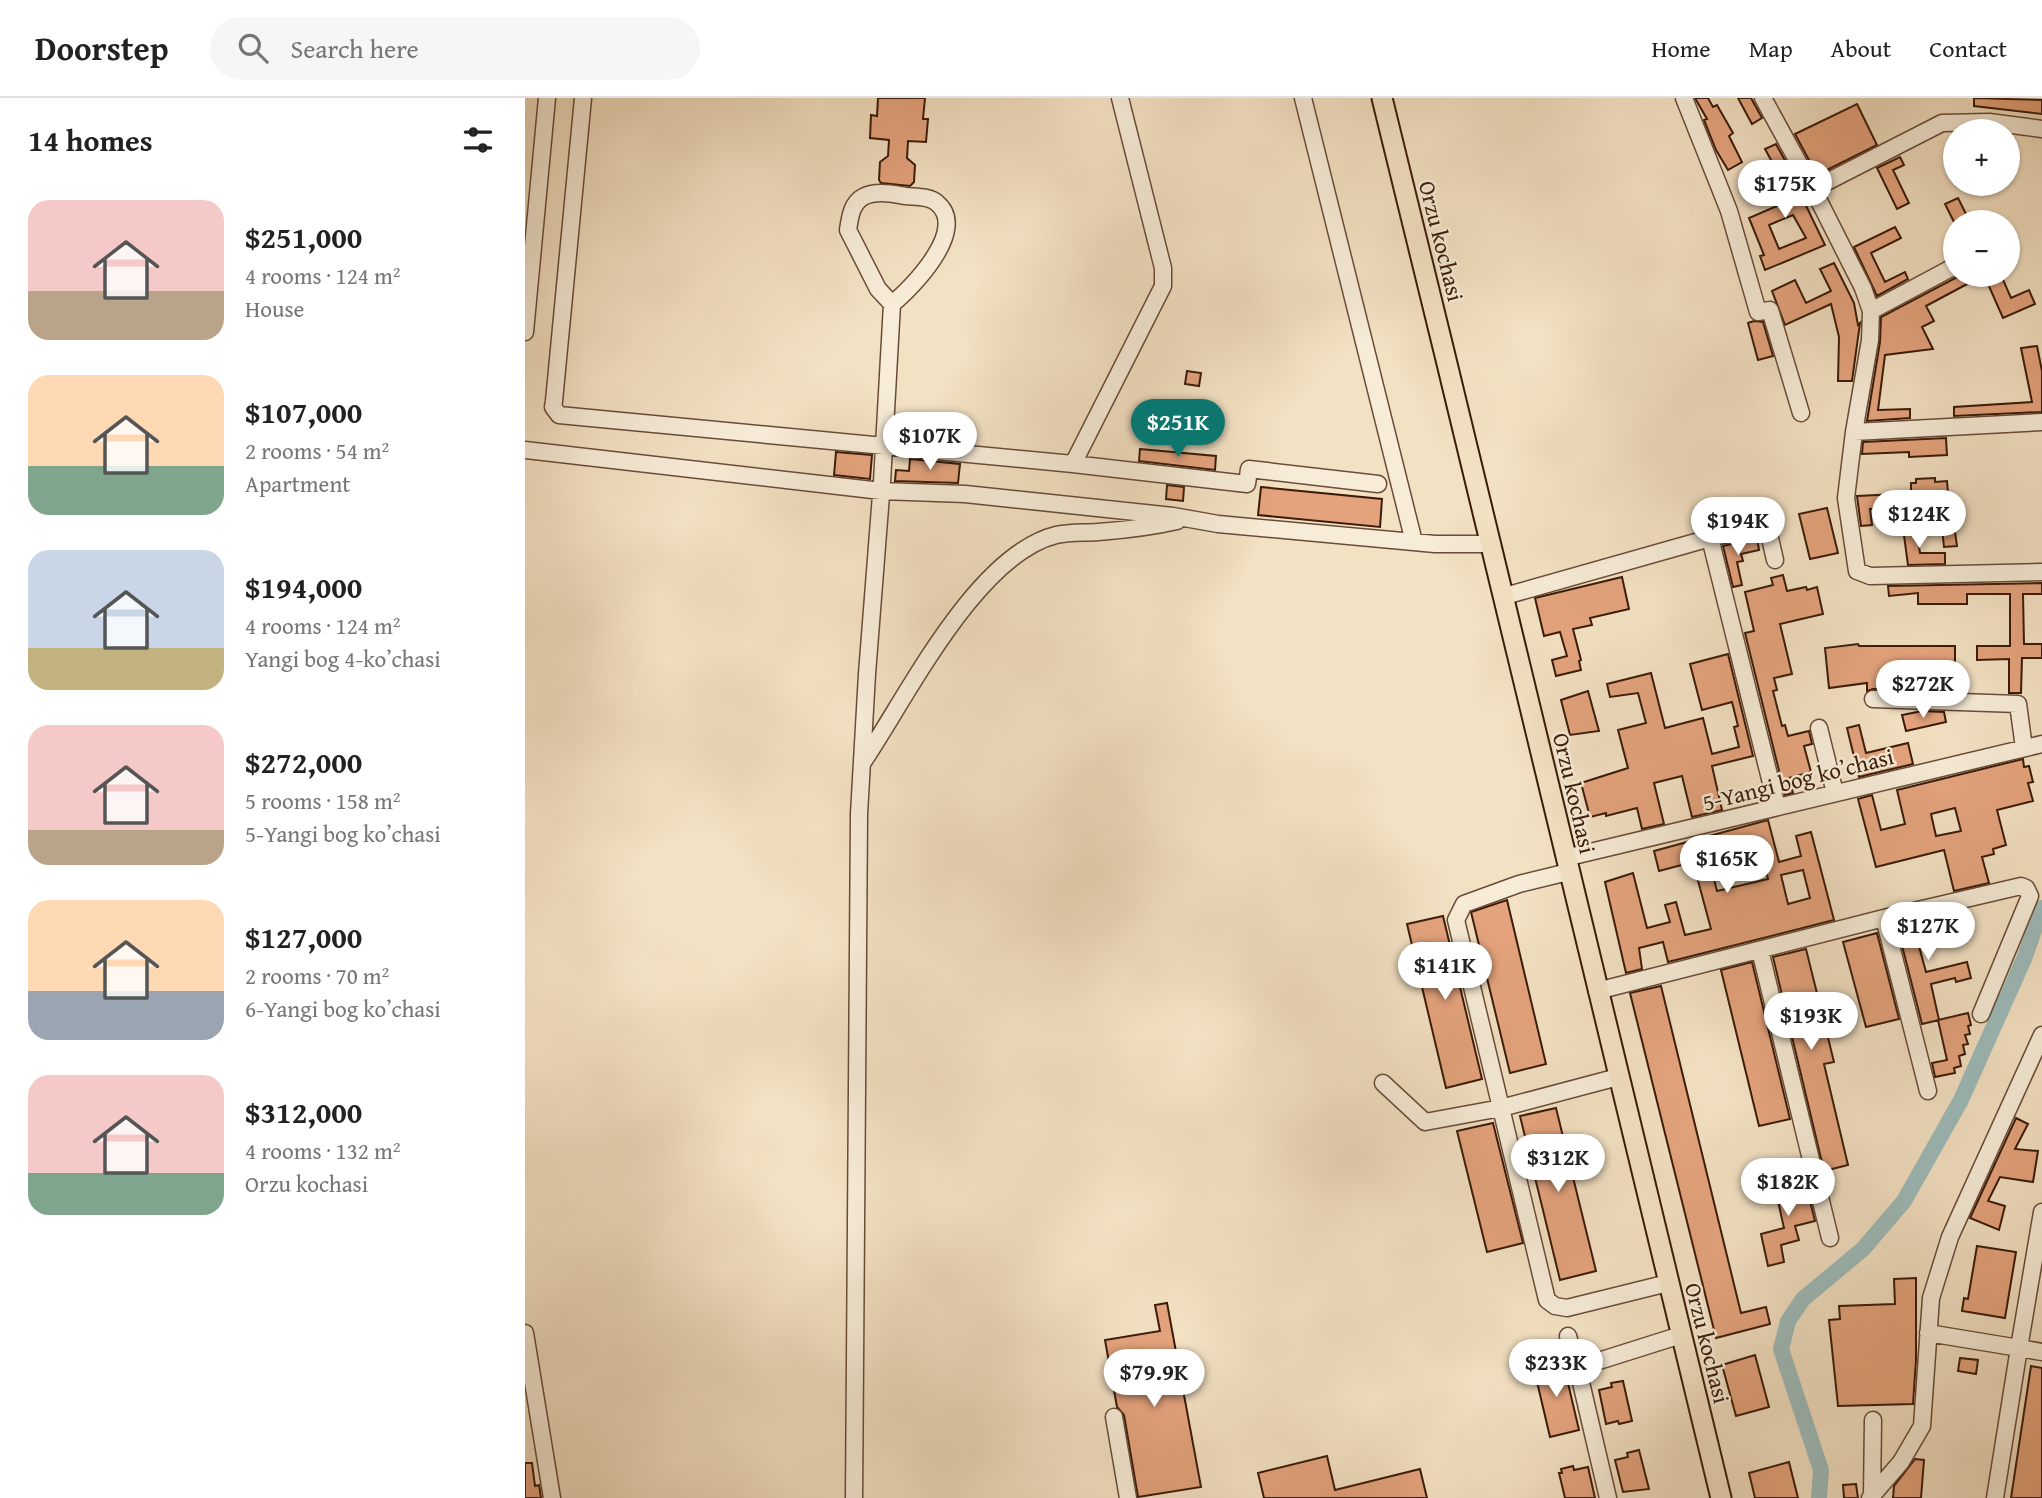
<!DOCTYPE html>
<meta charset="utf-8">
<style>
:root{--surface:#fff;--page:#f6f6f6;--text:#222;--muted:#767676;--line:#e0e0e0;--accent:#0f766e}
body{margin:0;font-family:"Gentium Book Plus",serif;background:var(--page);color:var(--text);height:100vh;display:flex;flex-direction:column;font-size:26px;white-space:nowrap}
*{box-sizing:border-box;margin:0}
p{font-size:23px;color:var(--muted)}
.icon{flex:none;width:38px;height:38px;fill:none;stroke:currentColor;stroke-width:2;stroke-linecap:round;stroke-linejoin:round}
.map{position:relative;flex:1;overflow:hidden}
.panel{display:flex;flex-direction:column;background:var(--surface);width:525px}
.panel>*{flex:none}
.buttons{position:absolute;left:1418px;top:21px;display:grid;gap:14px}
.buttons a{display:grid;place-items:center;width:77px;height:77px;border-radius:50%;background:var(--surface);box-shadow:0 2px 5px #0004;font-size:35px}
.price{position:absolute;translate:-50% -60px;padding:0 16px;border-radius:24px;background:#fff;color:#222;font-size:23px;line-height:46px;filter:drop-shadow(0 2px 4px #0008)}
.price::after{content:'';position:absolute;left:50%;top:42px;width:21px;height:16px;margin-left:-10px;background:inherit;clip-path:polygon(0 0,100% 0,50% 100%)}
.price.on{background:var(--accent);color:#fff}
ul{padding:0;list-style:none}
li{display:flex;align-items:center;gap:21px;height:175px;padding:0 28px}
li span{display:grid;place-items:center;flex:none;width:196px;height:140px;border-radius:21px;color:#555}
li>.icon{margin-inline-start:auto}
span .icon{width:84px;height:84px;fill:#fffc;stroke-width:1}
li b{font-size:30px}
h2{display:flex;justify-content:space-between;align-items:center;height:84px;padding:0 28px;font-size:30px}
header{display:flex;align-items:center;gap:42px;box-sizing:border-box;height:98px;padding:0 35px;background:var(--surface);border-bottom:2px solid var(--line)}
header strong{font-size:33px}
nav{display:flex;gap:38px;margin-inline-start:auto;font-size:24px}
.search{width:490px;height:63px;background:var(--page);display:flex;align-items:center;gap:18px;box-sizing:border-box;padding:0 24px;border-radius:38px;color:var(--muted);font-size:26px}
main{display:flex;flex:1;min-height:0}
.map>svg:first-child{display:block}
</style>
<header>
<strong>Doorstep</strong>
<div class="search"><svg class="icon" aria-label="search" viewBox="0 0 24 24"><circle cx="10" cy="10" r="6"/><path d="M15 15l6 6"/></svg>Search here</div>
<nav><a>Home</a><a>Map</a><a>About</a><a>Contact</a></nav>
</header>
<main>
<section class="panel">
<h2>14 homes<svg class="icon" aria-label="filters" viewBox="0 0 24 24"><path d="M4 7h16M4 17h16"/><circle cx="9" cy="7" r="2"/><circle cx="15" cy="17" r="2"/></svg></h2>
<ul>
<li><span style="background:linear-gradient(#f6c9c9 65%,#b9a48a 0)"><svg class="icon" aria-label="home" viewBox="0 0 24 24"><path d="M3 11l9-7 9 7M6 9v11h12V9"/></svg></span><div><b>$251,000</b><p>4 rooms · 124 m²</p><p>House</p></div></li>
<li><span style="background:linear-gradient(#ffd9b3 65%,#7fa58c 0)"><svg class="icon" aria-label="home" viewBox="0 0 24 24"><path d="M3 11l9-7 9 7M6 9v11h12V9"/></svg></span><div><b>$107,000</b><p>2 rooms · 54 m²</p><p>Apartment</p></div></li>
<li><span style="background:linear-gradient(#c9d6e8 70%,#c2b280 0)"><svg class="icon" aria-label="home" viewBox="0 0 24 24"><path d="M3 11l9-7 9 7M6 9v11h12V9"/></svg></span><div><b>$194,000</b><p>4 rooms · 124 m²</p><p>Yangi bog 4-koʼchasi</p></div></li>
<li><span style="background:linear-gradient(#f6c9c9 75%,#b9a48a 0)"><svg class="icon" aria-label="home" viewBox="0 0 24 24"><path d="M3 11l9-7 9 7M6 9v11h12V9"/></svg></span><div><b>$272,000</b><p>5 rooms · 158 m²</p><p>5-Yangi bog koʼchasi</p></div></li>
<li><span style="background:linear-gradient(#ffd9b3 65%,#9aa5b1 0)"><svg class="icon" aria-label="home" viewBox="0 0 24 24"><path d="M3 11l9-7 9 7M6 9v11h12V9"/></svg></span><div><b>$127,000</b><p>2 rooms · 70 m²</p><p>6-Yangi bog koʼchasi</p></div></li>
<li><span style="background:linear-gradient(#f6c9c9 70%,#7fa58c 0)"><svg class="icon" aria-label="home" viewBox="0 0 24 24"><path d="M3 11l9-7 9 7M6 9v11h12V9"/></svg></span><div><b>$312,000</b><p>4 rooms · 132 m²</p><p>Orzu kochasi</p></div></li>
</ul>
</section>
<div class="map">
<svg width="1517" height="1400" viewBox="0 0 1517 1400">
<rect width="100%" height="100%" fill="#f3e1c3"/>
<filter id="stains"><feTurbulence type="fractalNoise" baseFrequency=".00286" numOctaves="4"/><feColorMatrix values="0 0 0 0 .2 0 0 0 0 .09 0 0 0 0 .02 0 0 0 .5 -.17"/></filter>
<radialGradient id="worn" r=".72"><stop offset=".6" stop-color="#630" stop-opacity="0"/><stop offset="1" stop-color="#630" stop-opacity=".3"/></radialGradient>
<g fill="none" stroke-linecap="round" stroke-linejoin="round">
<path stroke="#9dbcbb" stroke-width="16" d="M1294,1400L1296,1372L1256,1251L1263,1223L1278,1201L1338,1151L1379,1103L1436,1002L1499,861L1517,810"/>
</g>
<path fill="#e4a37d" stroke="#3b1b09" stroke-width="2" fill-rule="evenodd" d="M353,0H400L398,21H403L401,44L383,43L382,60L390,67L389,84L385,88L356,85L354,82L355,64L363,58L364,42L345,40L346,17L352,18Z
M1170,0H1183L1188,9L1192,7L1208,35L1204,38L1217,64L1203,72L1191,52L1179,22L1182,21Z
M1213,0H1226L1237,20L1227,26Z
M1449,0L1517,2V16L1449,8Z
M1332,6L1352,47L1292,77L1270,36Z
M1251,46L1274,88L1272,89L1300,147L1240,172L1235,158L1239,157L1224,120L1261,104L1242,65L1246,62L1240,51ZM1268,117L1281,140L1254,151L1244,127Z
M1375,59L1379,67L1368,72L1384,105L1372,111L1352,70Z
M1433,100L1445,124H1429L1420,106Z
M1370,129L1376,140L1346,155L1360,184L1380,174L1383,181L1352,198L1329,149Z
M1309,165L1329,205L1333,227L1335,225L1327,283H1313L1314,239L1306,206L1260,227L1247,193L1270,182L1281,205L1306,193L1295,171Z
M1436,177H1459L1401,208L1409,223L1397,229L1408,251L1360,257L1353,312L1385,311V320L1342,323L1355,244L1356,219Z
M1459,177H1476L1486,200L1504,192L1510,206L1478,220Z
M1229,223L1238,224L1248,258L1233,262L1223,225Z
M1512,248L1517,273V314L1429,318V309L1507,304L1496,250Z
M662,273L676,275L674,288L660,286Z
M1421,340L1422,357L1384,359V354L1337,356L1338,344Z
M615,351L691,358L690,372L614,363Z
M311,354L347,357L345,381L309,377Z
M385,361L435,366L433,385L370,383L371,372L384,373Z
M1410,380V384L1422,383L1423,395L1386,397V385H1391V381Z
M642,387L659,389L658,403L641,401Z
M736,389L857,401L855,429L733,417Z
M1373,396L1374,410L1345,411L1347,427L1336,428L1332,398Z
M1302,410L1313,455L1285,461L1274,416Z
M1428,420L1432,448L1419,449L1416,421Z
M1391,428L1395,455H1420V466L1383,467L1378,430Z
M1232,440L1234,452L1216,456L1218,463L1212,464L1217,487L1208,489L1198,448Z
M1258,477L1262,493L1281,489L1282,492L1292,489L1298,516L1255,526L1267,576L1249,580L1252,592L1248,593L1257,628L1260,627L1263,638L1284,633L1287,646L1279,648L1286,674L1264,680L1268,695L1260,697L1220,535L1229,533L1220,494L1248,487L1246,480Z
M1097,479L1104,511L1065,520L1067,527L1048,531L1056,562L1054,563L1056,572L1031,578L1027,562L1042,558L1035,534L1019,538L1010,500Z
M1517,485V496H1498L1499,546H1517V560H1497L1496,595H1484V561L1452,562V548H1485V496H1442V506H1393V495L1364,498L1363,488Z
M1333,546L1334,548H1430V593L1348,591L1342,593V585L1304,590L1300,550Z
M1203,556L1228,658L1187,668L1197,712L1167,719L1157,678L1129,685L1139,726L1117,731L1112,710L1081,718V715L1065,719L1056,685L1103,670L1093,632L1121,625L1113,595L1085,599L1082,586L1126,575L1140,630L1178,620L1187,656L1214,649L1209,629L1213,628L1207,604L1177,612L1165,566Z
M1063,593L1074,633L1045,637L1036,602Z
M1397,613L1419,614L1421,624L1381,633L1377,617Z
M1334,627L1341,655L1383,645L1388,666L1334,679L1322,630Z
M1498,661L1499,669L1504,668L1508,684L1503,685L1508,703L1472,712L1481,747L1468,751L1469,756L1457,759L1464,785L1429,793L1419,752L1351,769L1333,701L1347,697L1356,732L1380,726L1372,692ZM1430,710L1436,733L1411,738L1406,716Z
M1243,722L1254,764L1276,758L1271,738L1286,734L1309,822L1143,864L1138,844L1114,850L1117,871L1101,875L1080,784L1108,775L1122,830L1145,824L1140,807L1151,804L1160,837L1186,831L1168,764L1134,773L1129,753ZM1236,752L1243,781L1192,793L1185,765ZM1278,772L1285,800L1263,806L1256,777Z
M982,802L1021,966L985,975L946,814Z
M1429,814L1433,831L1392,841L1401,874L1442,864L1446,880L1431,884L1430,880L1406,886L1414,922L1397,926L1372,828Z
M918,818L957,981L921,990L882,826Z
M1352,835L1374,921L1341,929L1318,844Z
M1281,851L1309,964L1299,966L1323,1067L1299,1073L1248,859Z
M1227,864L1265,1021L1234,1028L1196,872Z
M1136,888L1216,1215L1241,1209L1245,1226L1191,1240L1105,895Z
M1443,915L1446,927L1443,928L1445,936L1440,937L1443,946L1438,947L1440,956L1434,958L1436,968L1429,970L1430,975L1410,979L1407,965L1422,962L1413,922Z
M1031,1010L1071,1173L1035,1182L995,1018Z
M1491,1020L1503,1026L1490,1051L1513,1053L1508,1084L1475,1079L1463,1103L1480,1108L1474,1132L1445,1120Z
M968,1025L998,1145L962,1154L932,1033Z
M1279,1079L1290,1123L1270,1128L1274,1142L1256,1147L1259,1164L1243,1168L1236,1136L1259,1130L1249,1085Z
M1452,1148L1491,1154L1480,1220L1437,1213L1439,1200L1443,1201Z
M1391,1180V1262L1388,1306L1313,1308L1304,1222L1315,1221L1314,1208L1370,1206L1369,1181Z
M642,1205L676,1389L613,1399L599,1317L592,1309L580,1242L635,1233L630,1207Z
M1230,1257L1244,1309L1211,1318L1197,1267Z
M1435,1260L1453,1262L1451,1276L1433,1273Z
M1038,1264L1054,1332L1025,1339L1009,1271L1013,1270V1267Z
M1506,1268L1517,1270V1400H1486Z
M1098,1283L1107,1323L1094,1326L1093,1323L1081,1326L1074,1292L1087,1289L1086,1285Z
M1114,1352L1124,1391L1098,1394L1090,1362L1103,1359L1102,1355Z
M802,1358L810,1392L895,1371L902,1400H739L733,1375Z
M1390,1361L1399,1362L1396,1400H1368L1369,1388Z
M1264,1364L1273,1400H1230L1224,1375Z
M0,1365H7L10,1388L14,1387L16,1400H0Z
M1048,1368L1049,1372L1063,1369L1070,1400H1040L1034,1375H1037L1036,1371Z
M1331,1386L1333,1400H1319L1318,1387Z"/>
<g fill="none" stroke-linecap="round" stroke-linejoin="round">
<defs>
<path id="minor" d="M58,0L29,303L28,309L34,317L548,366L638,188V170L595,0
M778,0L889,444
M1159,0L1204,113L1233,214L1245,212L1276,315
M1238,0L1288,91L1338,190L1346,213L1345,242L1329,334L1321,400L1332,473L1345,478L1517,474
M1288,91L1417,25L1464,24L1517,31
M1346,213L1430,168
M0,234L22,0
M1329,334L1517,324
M0,352L356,393L440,396L648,418L693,426L910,446H967
M548,366L722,386L724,371L853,386
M1185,440L1242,427L1250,462
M980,498L1185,440L1252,709
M1348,601L1493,606L1499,650
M1294,630L1310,695
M338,664C382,599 451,457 531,437C544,434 560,435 573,434C600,432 626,429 652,423
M1040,760L1517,646
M1043,774L994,786L939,806L931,822L1022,1202L1030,1208L1042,1210L1143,1185
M1359,820L1403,993
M1235,852L1305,1140
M1072,893L1359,820L1496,788L1501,790L1505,798L1456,916
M858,985L900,1024L976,1010L1093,979
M0,1235L27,1400
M1403,1235L1494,1250L1517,1114
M1043,1238L1054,1276
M589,1319L603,1400
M1347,1398L1348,1322
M329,1400L334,716L342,576L357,384L367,206L353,191L323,132C325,120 326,106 338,99C351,92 368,96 381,98C390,99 405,98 412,105C444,131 388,189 367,206
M1083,1400L1054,1276L1061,1267L1156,1237
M1345,1400L1376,1364L1397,1328L1406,1200L1425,1139L1517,937
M1470,1400L1494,1250L1517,1254"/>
<path id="major" d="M857,0C972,466 1082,933 1196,1400"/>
</defs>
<use href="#minor" stroke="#694c38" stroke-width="19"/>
<use href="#major" stroke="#3b1b09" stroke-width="23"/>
<use href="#minor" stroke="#f7ecd8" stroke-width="16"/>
<use href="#major" stroke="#f3e1c3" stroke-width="19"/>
</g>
<g text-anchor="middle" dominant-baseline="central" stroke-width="5" stroke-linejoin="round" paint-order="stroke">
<g font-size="23" fill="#3b1b09" stroke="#f7ecd8">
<text transform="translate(917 143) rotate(76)">Orzu kochasi</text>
<text transform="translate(1273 681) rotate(-14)">5-Yangi bog koʼchasi</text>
<text transform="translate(1050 695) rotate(77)">Orzu kochasi</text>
<text transform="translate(1183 1245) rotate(76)">Orzu kochasi</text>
</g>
</g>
<rect width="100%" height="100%" filter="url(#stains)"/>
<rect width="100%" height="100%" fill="url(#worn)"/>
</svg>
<div class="buttons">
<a>+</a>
<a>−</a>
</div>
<b class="price" style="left:1260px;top:122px">$175K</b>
<b class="price on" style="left:653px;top:361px">$251K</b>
<b class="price" style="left:405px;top:374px">$107K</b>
<b class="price" style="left:1394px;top:452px">$124K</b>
<b class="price" style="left:1213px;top:459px">$194K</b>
<b class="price" style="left:1398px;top:622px">$272K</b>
<b class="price" style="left:1202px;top:797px">$165K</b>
<b class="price" style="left:1403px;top:864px">$127K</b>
<b class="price" style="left:920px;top:904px">$141K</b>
<b class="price" style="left:1286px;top:954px">$193K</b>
<b class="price" style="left:1033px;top:1096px">$312K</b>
<b class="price" style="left:1263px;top:1120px">$182K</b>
<b class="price" style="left:1031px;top:1301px">$233K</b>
<b class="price" style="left:629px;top:1311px">$79.9K</b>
</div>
</main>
